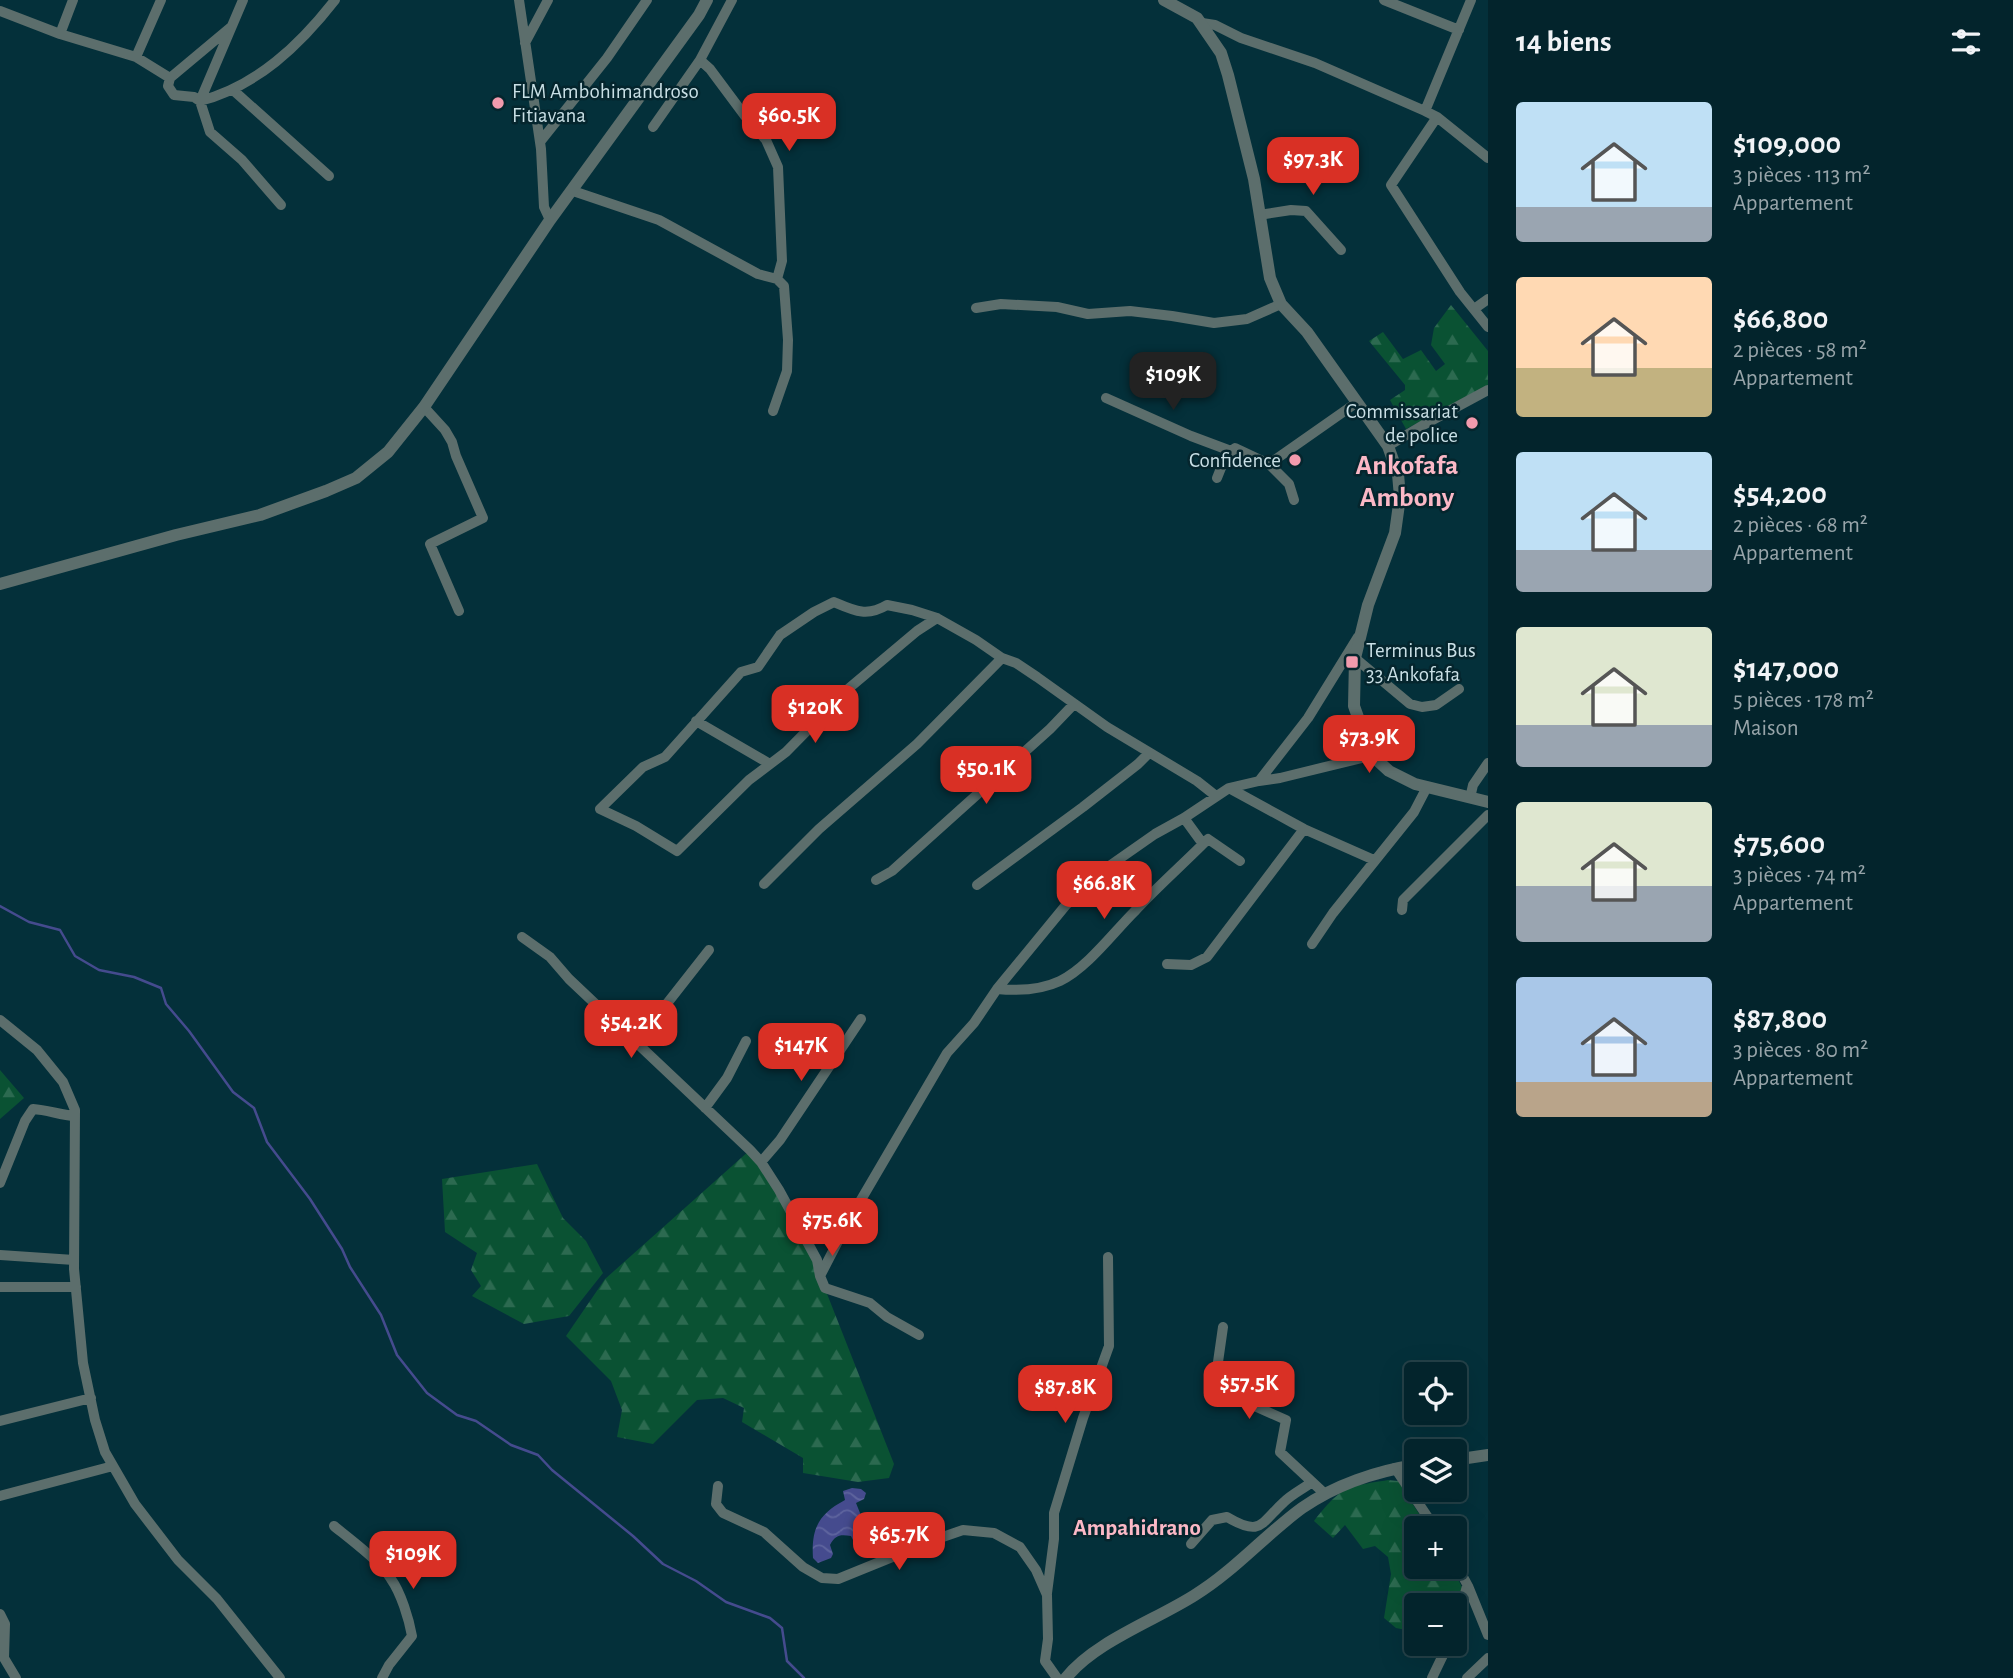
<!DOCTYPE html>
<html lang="fr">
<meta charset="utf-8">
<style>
:root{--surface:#03242c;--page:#113038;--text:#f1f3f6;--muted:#97a4a9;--line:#244148;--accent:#d93025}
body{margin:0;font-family:"Alegreya Sans",sans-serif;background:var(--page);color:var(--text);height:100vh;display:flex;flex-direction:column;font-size:26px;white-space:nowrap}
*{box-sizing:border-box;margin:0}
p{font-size:23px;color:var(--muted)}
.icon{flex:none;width:38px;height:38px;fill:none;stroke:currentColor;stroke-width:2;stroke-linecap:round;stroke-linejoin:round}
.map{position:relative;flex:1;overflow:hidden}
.drawer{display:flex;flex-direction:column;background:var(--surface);width:525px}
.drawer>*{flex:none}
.fabs{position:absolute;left:1404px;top:1362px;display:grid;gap:14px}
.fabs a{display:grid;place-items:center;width:63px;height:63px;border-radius:7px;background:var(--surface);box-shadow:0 7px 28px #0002,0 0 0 2px var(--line);font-size:35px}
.price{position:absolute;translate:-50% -60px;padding:0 16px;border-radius:14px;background:var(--accent);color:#fff;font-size:23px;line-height:46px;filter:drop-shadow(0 2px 4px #0008)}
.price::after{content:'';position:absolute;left:50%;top:42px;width:21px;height:16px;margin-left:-10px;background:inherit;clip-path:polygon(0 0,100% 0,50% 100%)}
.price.active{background:#222;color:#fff}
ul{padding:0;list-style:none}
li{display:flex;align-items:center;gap:21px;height:175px;padding:0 28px}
li span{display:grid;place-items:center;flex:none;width:196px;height:140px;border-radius:7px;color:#555}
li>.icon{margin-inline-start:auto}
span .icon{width:84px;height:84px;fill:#fffc;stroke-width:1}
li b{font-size:30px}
h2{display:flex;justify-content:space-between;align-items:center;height:84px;padding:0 28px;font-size:30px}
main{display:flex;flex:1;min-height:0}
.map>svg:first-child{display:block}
</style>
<main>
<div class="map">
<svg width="1488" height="1678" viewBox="0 0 1488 1678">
<defs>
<pattern id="forest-firs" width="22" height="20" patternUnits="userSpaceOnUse" patternTransform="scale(1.75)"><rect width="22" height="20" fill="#0a5233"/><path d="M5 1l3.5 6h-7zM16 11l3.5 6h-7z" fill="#2c6a50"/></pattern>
<pattern id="water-waves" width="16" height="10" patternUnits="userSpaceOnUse" patternTransform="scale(1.75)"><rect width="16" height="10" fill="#454b8e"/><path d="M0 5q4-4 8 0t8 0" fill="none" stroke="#5e649e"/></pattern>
</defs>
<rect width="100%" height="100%" fill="#04303a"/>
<path fill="url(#forest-firs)" d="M1451,305L1488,351V385L1406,429L1390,400L1405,390V385L1369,341L1383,332L1403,359L1421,350L1436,371L1445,364L1431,345L1434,328Z
M0,1070L24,1098L0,1119Z
M750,1150L817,1260L820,1276L894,1464L889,1478L858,1482L803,1473V1458L742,1422L744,1408L723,1398L697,1400L653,1444L617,1437L622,1410L611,1381L566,1336L605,1279Z
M537,1164L563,1218L586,1241L603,1273L569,1316L524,1324L472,1296L481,1286L471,1270L477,1253L445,1232L442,1179Z
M1388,1480L1398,1481L1428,1528H1416V1566H1451L1463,1589L1449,1605H1416V1632L1396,1628L1384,1618L1391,1574L1388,1557L1375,1546L1363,1549L1345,1525L1333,1538L1314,1521C1342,1486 1345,1487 1388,1480Z"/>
<path fill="url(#water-waves)" d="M852,1488L861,1489L866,1493L864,1499L856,1503L870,1538L856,1546L851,1536C840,1534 835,1535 830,1545L833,1554L831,1558L818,1563L813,1558C811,1528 819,1514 845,1500L843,1491Z"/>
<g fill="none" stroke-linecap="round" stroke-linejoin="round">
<path stroke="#454b8e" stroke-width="2.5" d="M0,906L29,922L60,930L75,956L99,970L134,977L161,988L166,1004L189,1031L233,1092L254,1108L267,1142L310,1199L342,1249L350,1267L381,1315L397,1355L427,1393L457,1415L476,1421L511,1445L538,1455L552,1470L633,1536L663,1564L696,1581L726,1602L770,1618L782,1628L787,1661L804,1678"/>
<path stroke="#5c6e6c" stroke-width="10" d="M243,0L200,101L210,132L242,160L281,205
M519,0L541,149L544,207L550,220
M1384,0L1459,30
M0,11L60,34L136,57L170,78
M1202,23L1215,25L1241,38L1315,63L1425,111L1437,117L1488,158
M231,27L170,78L168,86L174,95L194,97L200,101C257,86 300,45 335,0
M60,34L73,0
M525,43L548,0
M136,57L161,0
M700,60L710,69L745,116L766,140L778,167L782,261L777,279
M233,90L329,176
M1425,111L1471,0
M1437,117L1391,185L1460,292L1488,327
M653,127L700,60L732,0
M540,142L607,58L647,0
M573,191L659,220L758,274L777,279L784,286L788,340L787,371L773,411
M1259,215L1291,210L1306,211L1341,250
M976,308L1001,304L1057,307L1088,314L1130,311L1172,316L1214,323L1247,319L1281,304
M1474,309L1488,299
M1106,398L1191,436L1231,451
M424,407L445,430L452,442L456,456L483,518L430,544L459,611
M1388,446L1425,424L1488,390
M1269,464L1289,484L1294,500
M1217,478L1225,458L1235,448L1269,464L1356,403
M937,618L917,631L848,689L786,752L749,780L677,851L636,826L600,809L643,767L665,757L741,672L758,667L780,635L814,612L834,602C855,611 867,617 887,605L912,610L937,618L976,640L1002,658L1016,663L1037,677L1107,727L1197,781L1216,796
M1355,658L1410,704L1422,707L1436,705L1459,689
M696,721L770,764
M1259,781L1280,778L1374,755
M1229,788L1304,829L1374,860
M1470,798L1473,785L1488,763
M1184,818L1203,844L1208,839L1240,861
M876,880L892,871L1050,729L1074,704
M764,884L819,829L917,744L1002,658
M977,885L1083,807L1138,764L1149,753
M1402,910L1403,900L1488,815
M522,937L550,957L569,979L750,1150L761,1162L779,1190L817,1260L820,1276L825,1288L870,1303L887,1317L919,1335
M1312,944L1333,913L1414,812L1427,787
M1167,964L1191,965L1207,957L1304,829
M997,989C1018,991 1041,990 1060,981C1087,968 1113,933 1134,912C1156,888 1180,867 1203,844
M0,1020L37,1050L63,1082L75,1110L74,1269L83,1363L95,1420L105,1452L135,1504L178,1560L217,1599L280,1678
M636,1043L709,950
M705,1108L727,1078L746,1041
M761,1162L780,1140L861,1019
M0,1183L25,1121L33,1109C48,1110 60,1115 75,1116
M0,1255L74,1260
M820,1276L848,1222L947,1053L974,1023L997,989L1066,905L1105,869L1155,834L1184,818L1229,788L1259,781L1308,718L1358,637
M0,1287H76
M1223,1327L1218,1362L1232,1396L1286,1420L1280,1452L1325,1494
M0,1421L91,1398
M1395,1468L1435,1528
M718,1486L716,1504L723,1513L764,1532L803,1567L822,1578L838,1579L934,1540L963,1530L994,1533L1020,1547L1036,1570L1047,1595L1048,1639L1045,1661L1057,1678
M0,1496L113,1466
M334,1526C350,1539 381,1562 391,1579C401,1593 409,1619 412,1636L389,1665L382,1678
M1191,1544L1212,1520L1227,1517C1261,1537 1260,1524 1284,1502C1292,1494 1303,1489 1312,1482
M1454,1560L1468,1586L1488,1635
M1047,1593L1054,1539V1513L1083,1418L1109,1346L1108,1257
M0,1614L5,1624L4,1658L16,1678
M1454,1633L1467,1586
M1432,1678L1444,1653L1450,1643
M1467,1678L1488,1658"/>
<path stroke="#5c6e6c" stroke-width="12" d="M1164,0L1197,18L1221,53L1228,75L1254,179L1270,278L1281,304L1307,332L1388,446L1398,474L1400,497L1395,533L1368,605L1355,658L1354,706L1364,734L1377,760L1389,771L1415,784L1488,802
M0,584L176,535L260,515L326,491L356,478L388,452L424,407L550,220L699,15L707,0
M1454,1460L1488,1455
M1066,1678C1094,1642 1156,1620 1195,1595C1234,1571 1265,1535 1302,1508C1335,1485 1377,1471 1416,1465"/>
</g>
<g fill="#f29aad" stroke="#05252d" stroke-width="2.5">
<circle cx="498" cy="103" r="7"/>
<circle cx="1472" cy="423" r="7"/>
<circle cx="1295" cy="460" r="7"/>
<rect x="1345" y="655" width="14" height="14" rx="3.5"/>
</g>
<g text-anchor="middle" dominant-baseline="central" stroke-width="5" stroke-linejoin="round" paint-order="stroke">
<g font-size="21" fill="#c9dfe5" stroke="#05252d" text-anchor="start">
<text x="512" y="91">FLM Ambohimandroso<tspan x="512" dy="24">Fitiavana</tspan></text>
<text x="1458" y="411" text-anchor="end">Commissariat<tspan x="1458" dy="24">de police</tspan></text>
<text x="1281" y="460" text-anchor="end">Confidence</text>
<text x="1366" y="650">Terminus Bus<tspan x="1366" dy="24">33 Ankofafa</tspan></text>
</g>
<g font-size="23" font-weight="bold" fill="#fbb8c6" stroke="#05252d">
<text x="1137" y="1528">Ampahidrano</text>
</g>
<g font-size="28" font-weight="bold" fill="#fbb8c6" stroke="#05252d">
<text x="1407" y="466">Ankofafa<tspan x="1407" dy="32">Ambony</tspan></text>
</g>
</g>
</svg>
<div class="fabs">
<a><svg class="icon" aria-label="locate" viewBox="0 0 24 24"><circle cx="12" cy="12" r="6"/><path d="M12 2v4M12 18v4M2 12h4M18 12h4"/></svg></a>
<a><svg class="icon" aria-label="layers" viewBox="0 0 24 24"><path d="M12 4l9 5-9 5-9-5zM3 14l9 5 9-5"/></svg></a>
<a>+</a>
<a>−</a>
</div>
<b class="price" style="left:789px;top:153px">$60.5K</b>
<b class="price" style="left:1313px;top:197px">$97.3K</b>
<b class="price active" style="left:1173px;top:412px">$109K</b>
<b class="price" style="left:815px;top:745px">$120K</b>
<b class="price" style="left:1369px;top:775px">$73.9K</b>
<b class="price" style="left:986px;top:806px">$50.1K</b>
<b class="price" style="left:1104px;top:921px">$66.8K</b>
<b class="price" style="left:631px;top:1060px">$54.2K</b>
<b class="price" style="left:801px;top:1083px">$147K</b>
<b class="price" style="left:832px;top:1258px">$75.6K</b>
<b class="price" style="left:1249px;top:1421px">$57.5K</b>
<b class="price" style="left:1065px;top:1425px">$87.8K</b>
<b class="price" style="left:899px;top:1572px">$65.7K</b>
<b class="price" style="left:413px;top:1591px">$109K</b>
</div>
<section class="drawer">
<h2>14 biens<svg class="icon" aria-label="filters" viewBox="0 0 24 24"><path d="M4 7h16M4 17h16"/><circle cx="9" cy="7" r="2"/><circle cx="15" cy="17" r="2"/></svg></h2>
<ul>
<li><span style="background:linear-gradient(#bfe0f5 75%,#9aa5b1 0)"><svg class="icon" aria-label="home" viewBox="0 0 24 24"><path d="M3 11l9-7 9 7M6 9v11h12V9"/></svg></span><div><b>$109,000</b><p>3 pièces · 113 m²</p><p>Appartement</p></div></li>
<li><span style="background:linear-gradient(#ffd9b3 65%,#c2b280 0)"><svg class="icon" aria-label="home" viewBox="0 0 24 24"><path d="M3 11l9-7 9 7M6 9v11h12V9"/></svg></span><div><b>$66,800</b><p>2 pièces · 58 m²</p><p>Appartement</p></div></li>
<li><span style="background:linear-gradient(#bfe0f5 70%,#9aa5b1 0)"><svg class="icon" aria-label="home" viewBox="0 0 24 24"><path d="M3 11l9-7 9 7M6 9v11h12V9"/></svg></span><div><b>$54,200</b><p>2 pièces · 68 m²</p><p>Appartement</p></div></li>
<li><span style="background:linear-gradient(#dfe7d0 70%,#9aa5b1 0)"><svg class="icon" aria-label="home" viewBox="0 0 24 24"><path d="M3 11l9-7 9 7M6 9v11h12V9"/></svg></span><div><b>$147,000</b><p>5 pièces · 178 m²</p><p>Maison</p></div></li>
<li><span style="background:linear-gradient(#dfe7d0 60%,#9aa5b1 0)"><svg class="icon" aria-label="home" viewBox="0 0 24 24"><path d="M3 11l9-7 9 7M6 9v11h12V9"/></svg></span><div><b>$75,600</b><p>3 pièces · 74 m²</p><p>Appartement</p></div></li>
<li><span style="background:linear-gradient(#a9c7e8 75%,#b9a48a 0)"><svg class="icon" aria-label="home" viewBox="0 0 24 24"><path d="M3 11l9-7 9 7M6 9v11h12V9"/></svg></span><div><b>$87,800</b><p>3 pièces · 80 m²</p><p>Appartement</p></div></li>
</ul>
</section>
</main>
